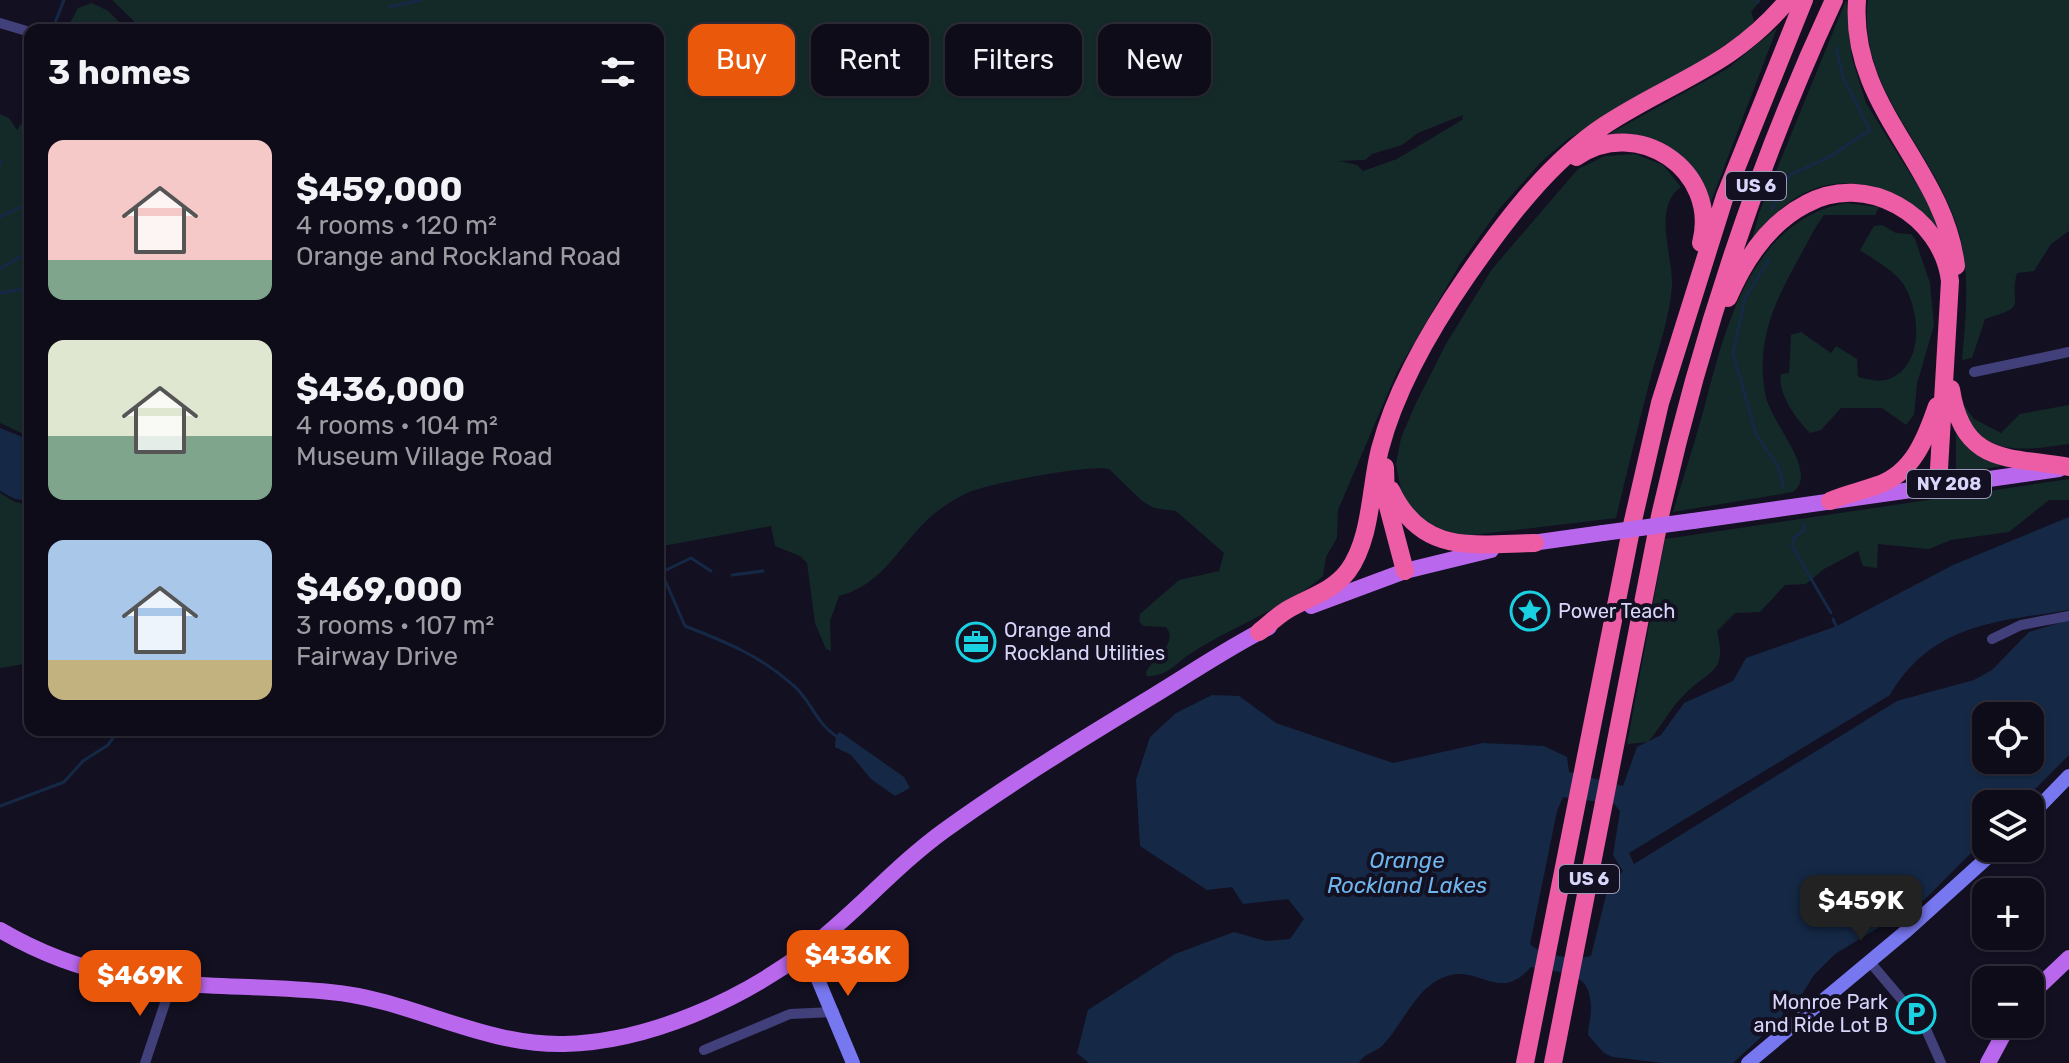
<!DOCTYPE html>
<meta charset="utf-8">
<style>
:root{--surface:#0e0c19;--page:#1c1a26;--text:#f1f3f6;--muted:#9b9ba2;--line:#2e2c38;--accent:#ea580c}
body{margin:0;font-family:Rubik,sans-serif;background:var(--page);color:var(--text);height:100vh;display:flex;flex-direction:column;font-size:30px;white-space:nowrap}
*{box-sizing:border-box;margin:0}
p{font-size:26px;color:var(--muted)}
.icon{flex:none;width:44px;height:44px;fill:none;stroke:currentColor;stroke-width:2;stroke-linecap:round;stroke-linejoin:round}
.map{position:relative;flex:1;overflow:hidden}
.details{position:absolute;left:24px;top:24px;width:640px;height:712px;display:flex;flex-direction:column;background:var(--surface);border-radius:16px;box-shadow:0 2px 6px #0004,0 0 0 2px var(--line)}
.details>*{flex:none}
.hud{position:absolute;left:688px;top:24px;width:760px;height:72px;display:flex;gap:16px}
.tools{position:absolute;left:1972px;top:702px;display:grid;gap:16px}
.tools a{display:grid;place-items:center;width:72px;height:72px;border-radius:16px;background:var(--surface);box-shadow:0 2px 6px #0004,0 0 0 2px var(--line);font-size:40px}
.price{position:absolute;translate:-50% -68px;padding:0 18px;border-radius:16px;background:var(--accent);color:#fff;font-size:26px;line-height:52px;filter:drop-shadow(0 2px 4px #0008)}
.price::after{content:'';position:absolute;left:50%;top:48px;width:24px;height:18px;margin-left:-12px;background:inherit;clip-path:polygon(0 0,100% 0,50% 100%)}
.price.on{background:#222;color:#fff}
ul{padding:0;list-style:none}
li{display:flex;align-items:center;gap:24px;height:200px;padding:0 24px}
li span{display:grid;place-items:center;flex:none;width:224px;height:160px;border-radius:16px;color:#555}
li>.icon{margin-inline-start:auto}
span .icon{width:96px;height:96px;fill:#fffc;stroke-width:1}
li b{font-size:34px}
h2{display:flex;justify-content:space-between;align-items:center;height:96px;padding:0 24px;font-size:34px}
.pill{padding:0 28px;border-radius:16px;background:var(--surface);box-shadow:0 2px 6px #0004,0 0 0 2px var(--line);font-size:28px;line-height:72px}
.pill.on{background:var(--accent);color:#fff}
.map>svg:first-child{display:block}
</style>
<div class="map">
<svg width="2069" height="1063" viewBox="0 0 2069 1063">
<rect width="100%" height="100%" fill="#131021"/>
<path fill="#142a29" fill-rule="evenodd" d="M112,0H1761L1751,12L1754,21L1747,30L1700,62L1568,139L1542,161L1500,208L1460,264L1397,372L1338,510L1337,538L1326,557L1323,576C1291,605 1229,628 1190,654C1175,664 1166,677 1147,676L1146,672C1154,657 1179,643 1166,627L1143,626L1139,621L1140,614L1179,580L1219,571L1224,553L1176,511L1154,508L1142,501L1109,469C1090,464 984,484 965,494C951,501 936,511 925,522C896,551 881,585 839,596L830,621L831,651L826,649L815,623L807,563L800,556L775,546L771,526L658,547V30H143ZM1463,115L1462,120L1397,159L1363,171L1357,165L1339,161L1365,160L1372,154L1402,145L1418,133Z
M1846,0L1852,58L1866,103L1926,199L1941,233C1910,189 1846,167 1797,197C1779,208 1766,224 1752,240L1759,213Z
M1868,0H2069V231L2051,244L2034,271L2017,273C2008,307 2031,305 1985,319L1972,358L1962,360C1966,315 1971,270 1957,226C1932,147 1857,88 1868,0Z
M92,3L108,11L127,30H79L70,23L78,8Z
M1777,28L1709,207C1701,157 1658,130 1609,134L1727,69Z
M30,110V437L0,423V114L9,118L17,130Z
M1635,154L1663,165L1681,187C1652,207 1673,256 1672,285C1670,317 1658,349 1650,380C1638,426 1627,472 1616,518L1464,536L1432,527L1412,511L1401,490L1396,464L1401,438L1415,405L1446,344L1492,269L1578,169L1605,156Z
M1846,203L1879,207L1875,215H1824C1814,228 1807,244 1799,258C1774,303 1756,340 1765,393C1770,424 1820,471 1793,492L1673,512C1683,478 1694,445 1703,412C1725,330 1749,221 1846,203Z
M1882,225L1896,233L1911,234L1915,239L1930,283L1934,325L1917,384L1914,415L1906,425L1882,408H1841L1821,430L1810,433C1797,420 1777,393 1781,374L1789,373L1791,335L1801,332L1831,353L1836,346L1857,359L1858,377C1868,379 1879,383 1889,379C1925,365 1920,311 1904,285C1894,270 1874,260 1860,250L1874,226Z
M1960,400L1974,419L2001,433L2020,414L2069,405V444C2020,451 1978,458 1960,400Z
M1956,422L1990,460L2003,466L1956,473Z
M2069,479V500H2049L2009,532L1951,540L1929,549L1878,544L1877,568L1863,566L1858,551L1824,569L1806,584L1785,585L1760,612L1735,613L1717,631C1728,675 1708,669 1683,696C1670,709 1661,727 1648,742L1627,744L1665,539Z
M0,493L15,502L30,505V663L0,668Z"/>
<path fill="#152946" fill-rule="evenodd" d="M0,428L30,440V501L15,499L0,491Z
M2069,517V610C1995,622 1932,624 1890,695L1629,853L1634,864L1897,701L1974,680L1992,670L2029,632L2069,620V755L2020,804H1986V838L1924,900L1835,954L1814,975L1794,1007L1733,1063H1663L1613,1057L1604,1053L1588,1035C1588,1026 1591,1018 1591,1009C1592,969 1562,974 1531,967C1500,1002 1482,968 1451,975C1418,982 1404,1023 1383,1045C1375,1053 1364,1053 1359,1063H1089L1077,1053L1088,1010L1175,954L1234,932L1266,941L1290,939L1304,919L1288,899L1243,904L1232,887L1207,890L1140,846L1136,780L1150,737L1176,713L1212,695L1239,696L1276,723L1393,763L1483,743L1544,746L1567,757L1569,772L1623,786L1637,747L1661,735L1684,703L1733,681L1746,658L1837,626L1953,565ZM1986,716H2030V760H1986ZM1563,797L1614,804L1620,811L1613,855L1623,871L1608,887L1591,956C1575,960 1542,956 1530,944L1557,811Z
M840,732L904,777L910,788L895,796L871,779L851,755L835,747L836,736Z"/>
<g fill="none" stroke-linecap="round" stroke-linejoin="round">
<path stroke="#152946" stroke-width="3" d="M1757,0L1758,2
M389,7L421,0
M53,28L64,0
M30,105L23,116L30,130
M0,165L1,162
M1772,209L1790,175L1831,156L1870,130L1843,77L1836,48
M0,217L30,203
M1769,259L1745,298L1733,353L1756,434L1778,466L1784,488
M0,269L22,256L30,257
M0,293L30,288
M1804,524V530L1794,538L1792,546L1831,613
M661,571L685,626C726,642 759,655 793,685C811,700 815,722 836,736
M658,574L691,558L711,571
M732,575L763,571
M1833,619L1836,626
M0,806L64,782L83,761L108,745L119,730"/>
<path stroke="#41407a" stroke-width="10" d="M0,23L30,32
M1974,372L2069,352
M1992,639L2021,625L2069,616
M1869,961L1925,1027L1941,1063
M704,1050L790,1014L834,1012
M145,1063L171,985"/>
<path stroke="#7777ef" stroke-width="14" d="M2030,816L2069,776
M806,951L853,1063
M1748,1063L1905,932L1998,848"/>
<path stroke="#b968ee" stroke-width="16" d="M1693,521L2059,469
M1525,544L1603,533
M1311,606L1405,571L1491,550
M0,930C116,998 205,980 330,992C410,999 482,1046 564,1044C648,1042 739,1001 806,951C855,914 895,866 945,830C1012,782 1082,739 1153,696C1191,673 1229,647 1269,627
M2030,995L2069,958
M1988,1063L2009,1024"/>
<path stroke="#ec5da5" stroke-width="18" d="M1857,0C1849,108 1944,165 1956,266
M1576,157C1637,115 1720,170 1701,243
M1728,298C1744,261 1769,223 1806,204C1866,171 1942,215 1950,281L1938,486
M1951,389C1963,467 2011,456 2069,467
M1385,467L1386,499L1405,571
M1391,490C1422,556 1474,544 1535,543
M1830,501C1846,494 1862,491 1878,485C1913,473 1926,438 1937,406
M1259,632C1268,625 1277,616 1287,610C1309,597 1332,592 1348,571C1372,538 1370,487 1380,449C1396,388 1431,328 1467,276C1505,221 1549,162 1605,125C1674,80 1732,67 1788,0
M1525,1063L1632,525L1660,403L1725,196L1804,0
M1553,1063L1660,516C1700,338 1757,165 1834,0"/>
<path stroke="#b968ee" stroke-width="16" d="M1603,533L1693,521"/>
</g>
<defs>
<symbol id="sight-ring" viewBox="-11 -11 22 22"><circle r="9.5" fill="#131021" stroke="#1ad1e1" stroke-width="1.5"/><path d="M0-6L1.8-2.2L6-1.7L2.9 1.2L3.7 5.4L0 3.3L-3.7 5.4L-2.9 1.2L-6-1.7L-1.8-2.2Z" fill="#1ad1e1"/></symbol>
<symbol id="office-ring" viewBox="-11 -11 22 22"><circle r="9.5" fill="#131021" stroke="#1ad1e1" stroke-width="1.5"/><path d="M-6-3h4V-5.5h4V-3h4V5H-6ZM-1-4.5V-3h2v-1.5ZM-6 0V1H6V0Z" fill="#1ad1e1"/></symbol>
<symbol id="parking-ring" viewBox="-11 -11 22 22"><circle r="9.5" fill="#131021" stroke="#1ad1e1" stroke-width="1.5"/><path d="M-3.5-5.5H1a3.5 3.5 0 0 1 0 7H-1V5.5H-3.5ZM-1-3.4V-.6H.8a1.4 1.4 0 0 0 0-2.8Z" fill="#1ad1e1"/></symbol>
</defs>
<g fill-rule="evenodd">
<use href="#sight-ring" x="1508" y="589" width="44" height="44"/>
<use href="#office-ring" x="954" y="620" width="44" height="44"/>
<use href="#parking-ring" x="1894" y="992" width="44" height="44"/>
</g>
<g text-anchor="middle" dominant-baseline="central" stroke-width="8" stroke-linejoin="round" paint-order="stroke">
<g fill="#131021" stroke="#9d9ab9" stroke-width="2">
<rect x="1726" y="172" width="60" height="28" rx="6"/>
<rect x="1907" y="470" width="84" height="28" rx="6"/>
<rect x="1559" y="865" width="60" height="28" rx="6"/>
</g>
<g font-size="18" font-weight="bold" fill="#d8d5fa">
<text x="1756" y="186">US 6</text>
<text x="1949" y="484">NY 208</text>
<text x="1589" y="879">US 6</text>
</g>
<g font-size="20" fill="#d8d5fa" stroke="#131021" text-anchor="start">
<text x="1558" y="611">Power Teach</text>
<text x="1004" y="630">Orange and<tspan x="1004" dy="23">Rockland Utilities</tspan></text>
<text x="1888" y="1002" text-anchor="end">Monroe Park<tspan x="1888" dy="23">and Ride Lot B</tspan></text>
</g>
<g font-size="22" font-style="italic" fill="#6fb6ee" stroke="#131021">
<text x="1407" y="860">Orange<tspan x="1407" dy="25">Rockland Lakes</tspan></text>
</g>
</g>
</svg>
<div class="tools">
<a><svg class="icon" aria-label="locate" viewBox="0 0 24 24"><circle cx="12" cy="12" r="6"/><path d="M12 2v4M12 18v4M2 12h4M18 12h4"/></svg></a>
<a><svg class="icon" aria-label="layers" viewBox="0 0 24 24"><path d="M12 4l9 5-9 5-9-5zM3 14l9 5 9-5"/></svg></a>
<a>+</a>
<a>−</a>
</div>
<b class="price on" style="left:1861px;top:943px">$459K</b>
<b class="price" style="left:848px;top:998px">$436K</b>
<b class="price" style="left:140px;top:1018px">$469K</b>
<div class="hud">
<a class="pill on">Buy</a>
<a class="pill">Rent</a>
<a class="pill">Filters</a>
<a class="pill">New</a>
</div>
<section class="details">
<h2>3 homes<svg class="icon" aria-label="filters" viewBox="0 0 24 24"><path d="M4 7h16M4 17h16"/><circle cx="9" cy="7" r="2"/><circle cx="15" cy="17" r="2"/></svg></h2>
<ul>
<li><span style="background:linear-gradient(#f6c9c9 75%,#7fa58c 0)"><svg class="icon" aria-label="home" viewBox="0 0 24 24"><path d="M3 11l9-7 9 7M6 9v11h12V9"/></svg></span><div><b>$459,000</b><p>4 rooms · 120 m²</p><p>Orange and Rockland Road</p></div></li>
<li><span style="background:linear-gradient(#dfe7d0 60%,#7fa58c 0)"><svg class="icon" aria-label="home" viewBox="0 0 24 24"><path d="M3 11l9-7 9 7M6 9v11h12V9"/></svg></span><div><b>$436,000</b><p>4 rooms · 104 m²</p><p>Museum Village Road</p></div></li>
<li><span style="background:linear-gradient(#a9c7e8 75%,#c2b280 0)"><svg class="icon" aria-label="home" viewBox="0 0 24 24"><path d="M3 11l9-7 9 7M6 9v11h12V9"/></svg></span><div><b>$469,000</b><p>3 rooms · 107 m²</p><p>Fairway Drive</p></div></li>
</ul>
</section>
</div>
